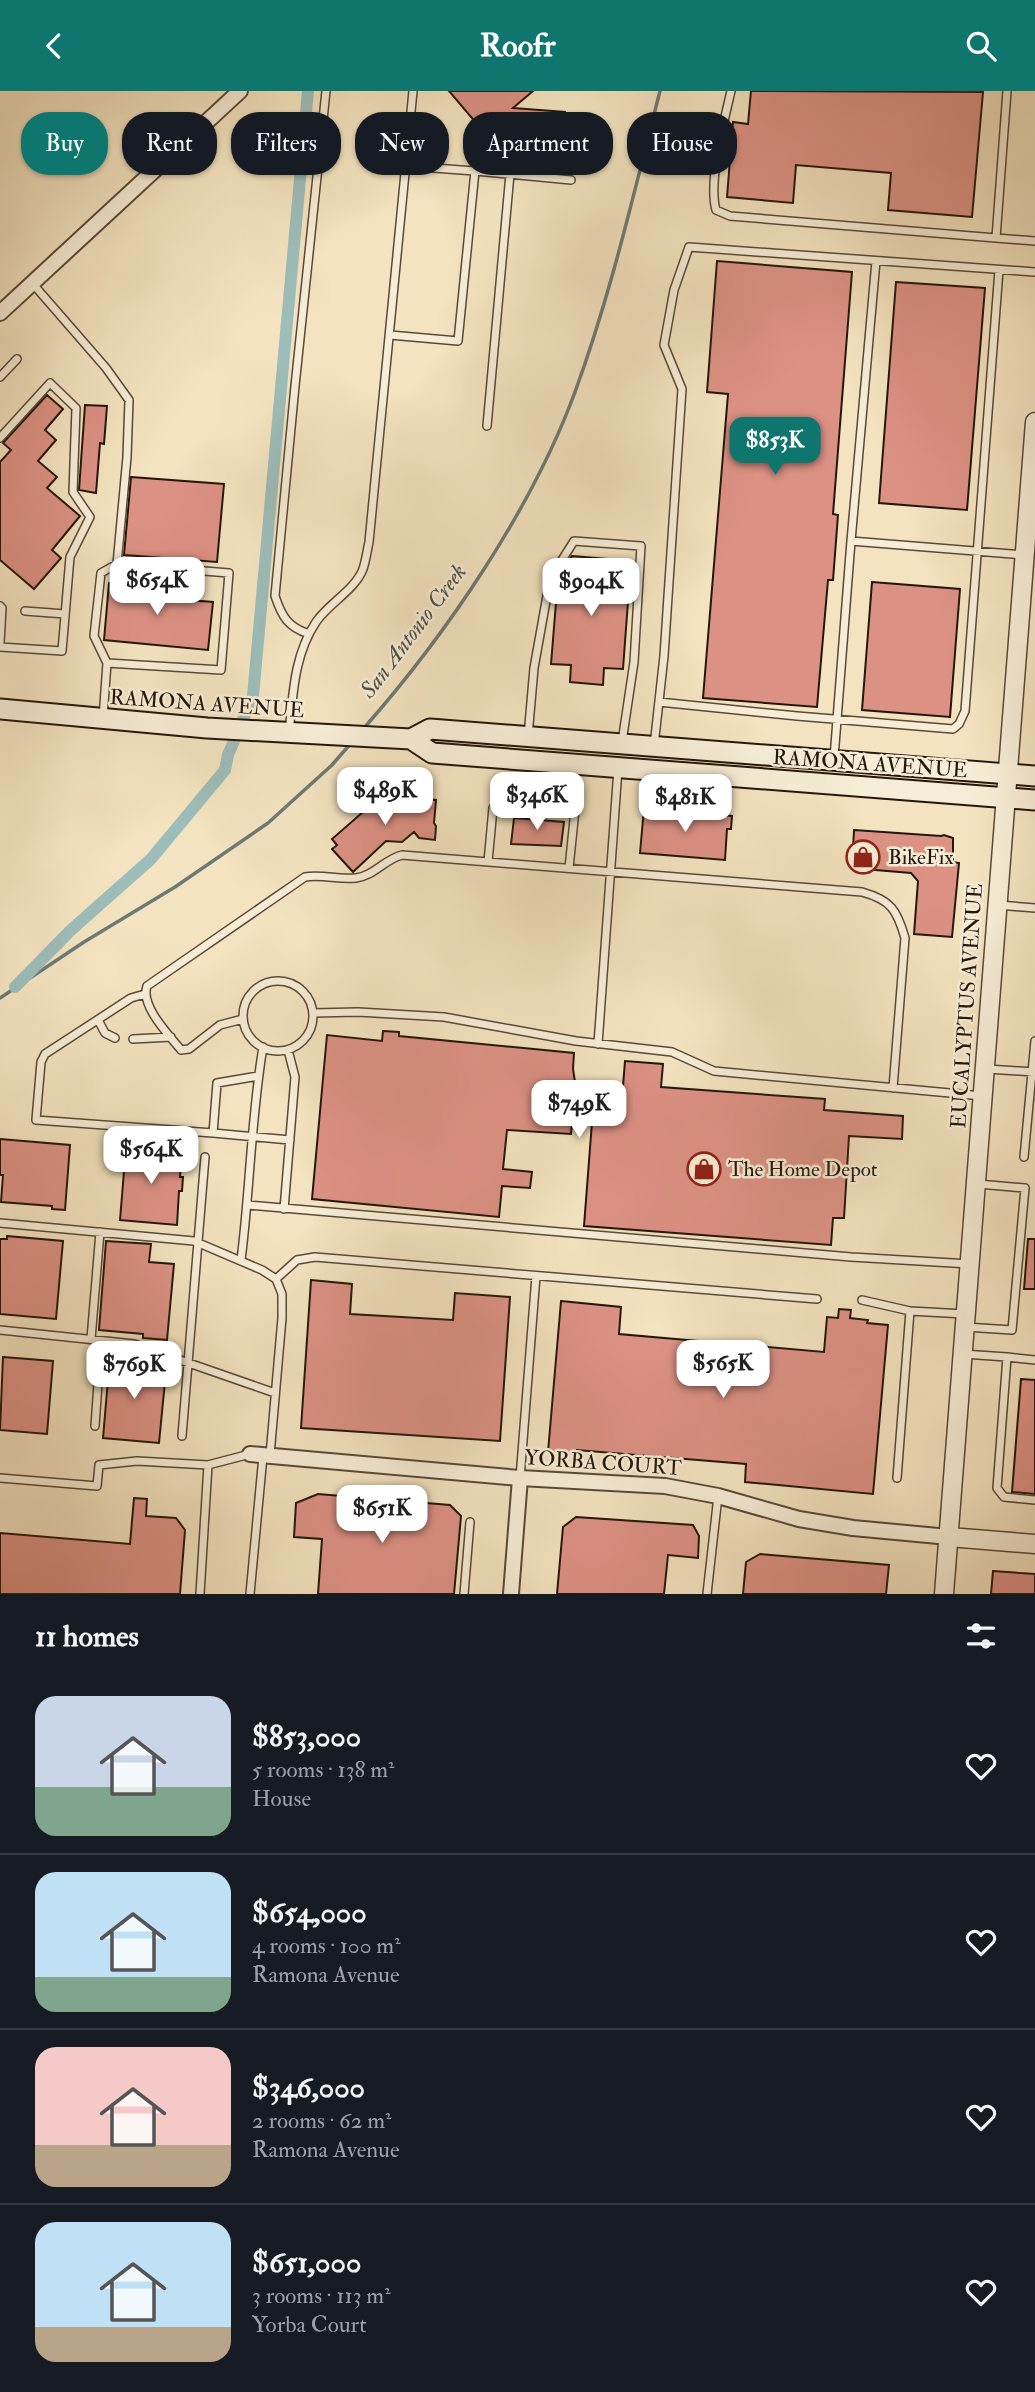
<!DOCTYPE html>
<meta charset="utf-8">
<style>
:root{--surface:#171b24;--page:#242831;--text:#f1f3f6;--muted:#9ea1a6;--line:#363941;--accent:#0f766e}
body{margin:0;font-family:"IM FELL Double Pica",serif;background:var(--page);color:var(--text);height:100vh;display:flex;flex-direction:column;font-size:26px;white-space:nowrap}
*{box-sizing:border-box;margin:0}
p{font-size:23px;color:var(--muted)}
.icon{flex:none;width:38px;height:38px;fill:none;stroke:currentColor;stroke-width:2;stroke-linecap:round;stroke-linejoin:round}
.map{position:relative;height:1503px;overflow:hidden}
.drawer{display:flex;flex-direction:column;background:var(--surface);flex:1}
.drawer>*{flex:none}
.banner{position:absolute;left:21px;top:21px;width:994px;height:63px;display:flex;gap:14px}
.price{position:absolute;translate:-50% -60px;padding:0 16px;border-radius:14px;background:#fff;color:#222;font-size:23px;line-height:46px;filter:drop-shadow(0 2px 4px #0008)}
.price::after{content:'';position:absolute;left:50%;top:42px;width:21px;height:16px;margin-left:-10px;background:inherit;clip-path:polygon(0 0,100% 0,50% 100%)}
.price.selected{background:var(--accent);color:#fff}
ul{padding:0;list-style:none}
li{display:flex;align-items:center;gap:21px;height:175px;padding:0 35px}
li+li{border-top:2px solid var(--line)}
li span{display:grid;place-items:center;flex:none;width:196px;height:140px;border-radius:21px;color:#555}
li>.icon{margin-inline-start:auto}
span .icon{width:84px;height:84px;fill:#fffc;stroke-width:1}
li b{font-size:30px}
h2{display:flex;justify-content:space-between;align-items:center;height:84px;padding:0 35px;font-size:30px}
.chip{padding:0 24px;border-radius:28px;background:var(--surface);box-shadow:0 2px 5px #0004;font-size:24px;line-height:63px}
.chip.selected{background:var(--accent);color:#fff}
header{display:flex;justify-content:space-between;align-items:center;height:91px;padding:0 35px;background:var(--accent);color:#fff;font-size:32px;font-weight:800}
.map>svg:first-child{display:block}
</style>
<header><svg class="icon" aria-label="back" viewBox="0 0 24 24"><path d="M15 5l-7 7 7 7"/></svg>Roofr<svg class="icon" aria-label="search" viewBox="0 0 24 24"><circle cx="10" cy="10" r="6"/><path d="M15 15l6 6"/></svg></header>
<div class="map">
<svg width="1035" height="1503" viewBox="0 0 1035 1503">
<rect width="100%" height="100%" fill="#f3e3c0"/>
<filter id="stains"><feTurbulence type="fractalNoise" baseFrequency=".00286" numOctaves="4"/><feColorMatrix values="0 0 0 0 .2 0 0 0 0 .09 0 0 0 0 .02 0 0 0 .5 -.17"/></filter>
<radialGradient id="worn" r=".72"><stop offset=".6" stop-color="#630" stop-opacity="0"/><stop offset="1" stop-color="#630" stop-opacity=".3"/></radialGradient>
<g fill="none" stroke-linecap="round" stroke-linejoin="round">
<path stroke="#6d7a74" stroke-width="3.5" d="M364,637C446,544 532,418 575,301C611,203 634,101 660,0
M0,907L84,851L175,796L268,732L332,674L352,651"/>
<path stroke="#9dbdba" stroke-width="12" d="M15,896L71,839L151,768L225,679L228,664L253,605L308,0"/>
</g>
<path fill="#dc9185" stroke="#24160b" stroke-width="2" d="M449,0H533L513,17L565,21L562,70L512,67L513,60L499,59Z
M751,0L983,1L972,126L888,119L891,82L796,74L793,112L727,106L733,31L748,33Z
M717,170L852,181L833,423L838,424L833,489H828L817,616L703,607L728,303L707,301Z
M896,191L985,197L967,419L879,412Z
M47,304L63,318L45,339L56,349L38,370L57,386L47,397L80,425L52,459L61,467L34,498L0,469V371L11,359L3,352Z
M85,314L107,315L104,353L100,352L96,402L79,399Z
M131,386L224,393L217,471L124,464Z
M572,465L631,470L623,578L604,577L603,594L570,591L571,574L551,573L558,487L563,480H566L567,472Z
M872,491L960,498L950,626L862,619Z
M109,492L169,497V493L183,494V499L189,500L188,509L213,511L208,559L104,549Z
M380,703L436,709L434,732L436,735L435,749L419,747L414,741L402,751L386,750L353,781L332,758L337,754L332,748L379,707Z
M644,717L732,725L731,738H727L725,769L640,762Z
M514,727L564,731L561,755L511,753Z
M854,739L941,745L944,744L953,747V771L959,772L952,846L914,843L918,790L911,782L852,777Z
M383,940L399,941V945L574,962L573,978L575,991L623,995L625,970L663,973L661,996L825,1008L824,1019L903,1025L902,1048L849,1045L844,1127H833L831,1154L584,1135L592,1031L572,1029L571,1043L507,1039L503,1078L532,1081L530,1097L502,1095L499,1126L312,1108L327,944L382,950Z
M0,1048L70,1054L65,1119L52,1118V1115L1,1111L3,1084H0Z
M126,1056L182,1061L180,1086H183L182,1100H179L177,1134L120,1129Z
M7,1145L63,1150L56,1228L0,1223V1148H7Z
M1028,1148H1035V1198H1024Z
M106,1150L151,1153L149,1171L174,1173L167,1249L143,1247V1243L99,1239Z
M311,1189L352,1193L350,1223L453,1229L455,1202L510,1206L500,1350L301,1337Z
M561,1210L621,1216L619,1243L824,1261L827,1226L838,1227L839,1218L851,1219L850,1227L868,1229L867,1232L888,1234L873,1403L745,1391L746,1373L577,1359V1363L548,1361Z
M110,1265L137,1267V1272L148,1273V1278L166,1280L159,1352L103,1347Z
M3,1266L53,1270L47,1343L0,1339Z
M1021,1288L1035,1289V1403L1012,1401Z
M318,1403L450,1414L461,1425L454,1503H318L322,1448L294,1446L296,1412Z
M134,1407L147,1408L146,1425L176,1427L185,1439L180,1503H0V1442L130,1453Z
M576,1426L693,1434L699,1445L698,1467L668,1464L664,1503H557L563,1436Z
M760,1463L889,1474L886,1503H743L746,1471Z
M993,1480L1035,1483V1503H991Z"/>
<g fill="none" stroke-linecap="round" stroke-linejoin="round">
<defs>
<path id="service" d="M731,0C724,31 708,90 716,119L730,125L996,147
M1007,0L996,147L1035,150
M406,75L475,80
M33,193L106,277L129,309L127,366L117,473
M390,244L458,250L475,80L571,89
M0,286L17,268
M487,335L510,83
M0,347L50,292L76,317L73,401L90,426L70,466L62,560L0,556
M851,450L876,170
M0,515L2,517L0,552
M25,520L65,523
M309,543C288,536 282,526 275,505L295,295L326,0
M659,611L797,625L953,638L959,633L965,620L999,179
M103,627L107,572L94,545L101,482L117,473L229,482L221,579L107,572
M289,642C293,603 294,564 316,531C329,512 355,499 363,478C366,469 367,460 369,451L413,0
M528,645L534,577L550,488L574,450L641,455L634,571L622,651
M654,655L664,565L682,298L664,254L674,199L689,156L1035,181
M834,667L851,450L1024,464
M488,771L493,717L502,708L570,713L575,719L569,777
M998,814L1035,817
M243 925a35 35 0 1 1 70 0a35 35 0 1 1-70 0Z
M145,903L131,907L45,963L41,971L36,1029L213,1042
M313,922L358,921L444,926L576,950L672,961L714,980L982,1005
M243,928L220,934L189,958L181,959C169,944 140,915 147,895L305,786C322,783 339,789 356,787C374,785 385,768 402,764L862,801C891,809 897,819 905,847L893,997
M98,929L105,942L115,947
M133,948L171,946
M598,953L618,678
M987,978L1034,981
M258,985L217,992L213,1042L290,1049
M1024,1066L1035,950
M248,1114L851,1166L970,1173
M284,1118L295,986L288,959
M0,1132L194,1150L262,1179L276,1188L282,1203V1227L270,1364
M241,1169C250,1099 251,1027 263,956
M276,1188L297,1169L315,1166L817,1208
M862,1209L910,1220L965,1223
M965,1236L1012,1239L1025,1097L978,1093
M0,1239L134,1253L275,1302
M91,1248L100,1141
M963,1263L1007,1266L997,1397L1004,1406L1035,1409
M1007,1266L1035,1269
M95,1335L101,1250
M182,1345L205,1066
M0,1387L97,1395L99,1374L137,1370L208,1374L250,1363
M520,1387L536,1185
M897,1387L910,1220
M200,1503L208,1374
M250,1503L263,1365
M464,1503L470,1431
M707,1503L718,1405"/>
<path id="minor" d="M0,222L240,0
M250,1363L520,1387L665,1395L718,1405L799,1428L853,1437L949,1446
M511,1503L520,1387"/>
<path id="tertiary" d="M949,1446L1035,1453
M944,1503L1035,331"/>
<path id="secondary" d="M0,618L207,637L411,648L432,662L1035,709
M411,648L430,638L1035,685"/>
</defs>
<use href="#service" stroke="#584938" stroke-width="10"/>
<use href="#minor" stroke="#584938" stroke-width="18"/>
<use href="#tertiary" stroke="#584938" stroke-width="21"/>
<use href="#secondary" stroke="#24160b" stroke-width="23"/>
<use href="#service" stroke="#f7edd6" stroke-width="7"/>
<use href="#minor" stroke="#f7edd6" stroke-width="14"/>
<use href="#tertiary" stroke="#f7edd6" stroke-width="18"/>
<use href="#secondary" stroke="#f7edd6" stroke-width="19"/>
</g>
<defs>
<symbol id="shop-ring" viewBox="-11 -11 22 22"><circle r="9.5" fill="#f7edd6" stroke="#8f2418" stroke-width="1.5"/><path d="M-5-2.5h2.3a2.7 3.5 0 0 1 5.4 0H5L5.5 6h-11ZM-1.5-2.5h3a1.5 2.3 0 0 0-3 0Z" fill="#8f2418"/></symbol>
</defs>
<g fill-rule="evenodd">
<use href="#shop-ring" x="844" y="747" width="38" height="38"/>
<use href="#shop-ring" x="685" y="1059" width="38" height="38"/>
</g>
<g text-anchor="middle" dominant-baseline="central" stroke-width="5" stroke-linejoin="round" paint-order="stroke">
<g font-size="21" fill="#24160b" stroke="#f7edd6">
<text transform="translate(207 613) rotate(4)">RAMONA AVENUE</text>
<text transform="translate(870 673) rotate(4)">RAMONA AVENUE</text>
<text transform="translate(967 915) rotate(-86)">EUCALYPTUS AVENUE</text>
<text transform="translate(603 1372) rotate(4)">YORBA COURT</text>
</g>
<g font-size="21" fill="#24160b" stroke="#f7edd6" text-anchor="start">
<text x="888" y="766">BikeFix</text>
<text x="728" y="1078">The Home Depot</text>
</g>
<g font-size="23" font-style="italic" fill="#4e5048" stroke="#f7edd6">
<text transform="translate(413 540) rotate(-53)">San Antonio Creek</text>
</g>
</g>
<rect width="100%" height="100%" filter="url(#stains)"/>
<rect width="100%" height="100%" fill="url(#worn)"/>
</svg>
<b class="price selected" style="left:775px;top:386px">$853K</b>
<b class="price" style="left:157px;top:526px">$654K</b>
<b class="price" style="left:591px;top:527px">$904K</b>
<b class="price" style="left:385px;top:736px">$489K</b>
<b class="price" style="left:537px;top:741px">$346K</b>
<b class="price" style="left:685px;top:743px">$481K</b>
<b class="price" style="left:579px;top:1049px">$749K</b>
<b class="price" style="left:151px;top:1095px">$564K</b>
<b class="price" style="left:723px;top:1309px">$565K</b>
<b class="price" style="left:134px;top:1310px">$769K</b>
<b class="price" style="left:382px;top:1454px">$651K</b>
<div class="banner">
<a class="chip selected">Buy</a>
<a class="chip">Rent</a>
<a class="chip">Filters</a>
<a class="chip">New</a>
<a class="chip">Apartment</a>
<a class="chip">House</a>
</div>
</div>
<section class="drawer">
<h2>11 homes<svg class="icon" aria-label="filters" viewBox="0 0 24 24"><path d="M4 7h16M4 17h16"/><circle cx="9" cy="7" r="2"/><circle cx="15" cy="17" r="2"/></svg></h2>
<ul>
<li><span style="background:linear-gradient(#c9d6e8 65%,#7fa58c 0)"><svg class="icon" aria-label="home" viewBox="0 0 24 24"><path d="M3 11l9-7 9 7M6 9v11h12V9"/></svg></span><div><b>$853,000</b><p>5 rooms · 138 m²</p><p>House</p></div><svg class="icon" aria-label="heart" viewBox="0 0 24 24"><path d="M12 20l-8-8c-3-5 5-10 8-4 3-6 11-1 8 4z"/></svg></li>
<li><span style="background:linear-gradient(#bfe0f5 75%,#7fa58c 0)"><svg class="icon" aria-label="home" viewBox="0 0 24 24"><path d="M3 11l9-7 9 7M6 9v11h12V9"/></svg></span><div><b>$654,000</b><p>4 rooms · 100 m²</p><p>Ramona Avenue</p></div><svg class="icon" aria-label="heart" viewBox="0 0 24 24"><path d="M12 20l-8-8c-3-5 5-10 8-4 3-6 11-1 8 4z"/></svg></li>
<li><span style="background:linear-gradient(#f6c9c9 70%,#b9a48a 0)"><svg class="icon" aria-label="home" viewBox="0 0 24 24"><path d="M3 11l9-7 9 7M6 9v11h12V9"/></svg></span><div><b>$346,000</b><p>2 rooms · 62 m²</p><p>Ramona Avenue</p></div><svg class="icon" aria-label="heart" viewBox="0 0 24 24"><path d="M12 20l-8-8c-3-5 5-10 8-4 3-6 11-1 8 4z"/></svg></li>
<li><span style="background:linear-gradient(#bfe0f5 75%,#b9a48a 0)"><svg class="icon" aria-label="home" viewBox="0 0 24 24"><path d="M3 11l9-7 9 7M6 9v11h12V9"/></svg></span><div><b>$651,000</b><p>3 rooms · 113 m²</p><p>Yorba Court</p></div><svg class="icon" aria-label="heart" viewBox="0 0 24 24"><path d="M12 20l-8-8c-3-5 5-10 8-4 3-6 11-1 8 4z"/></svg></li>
</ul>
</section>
